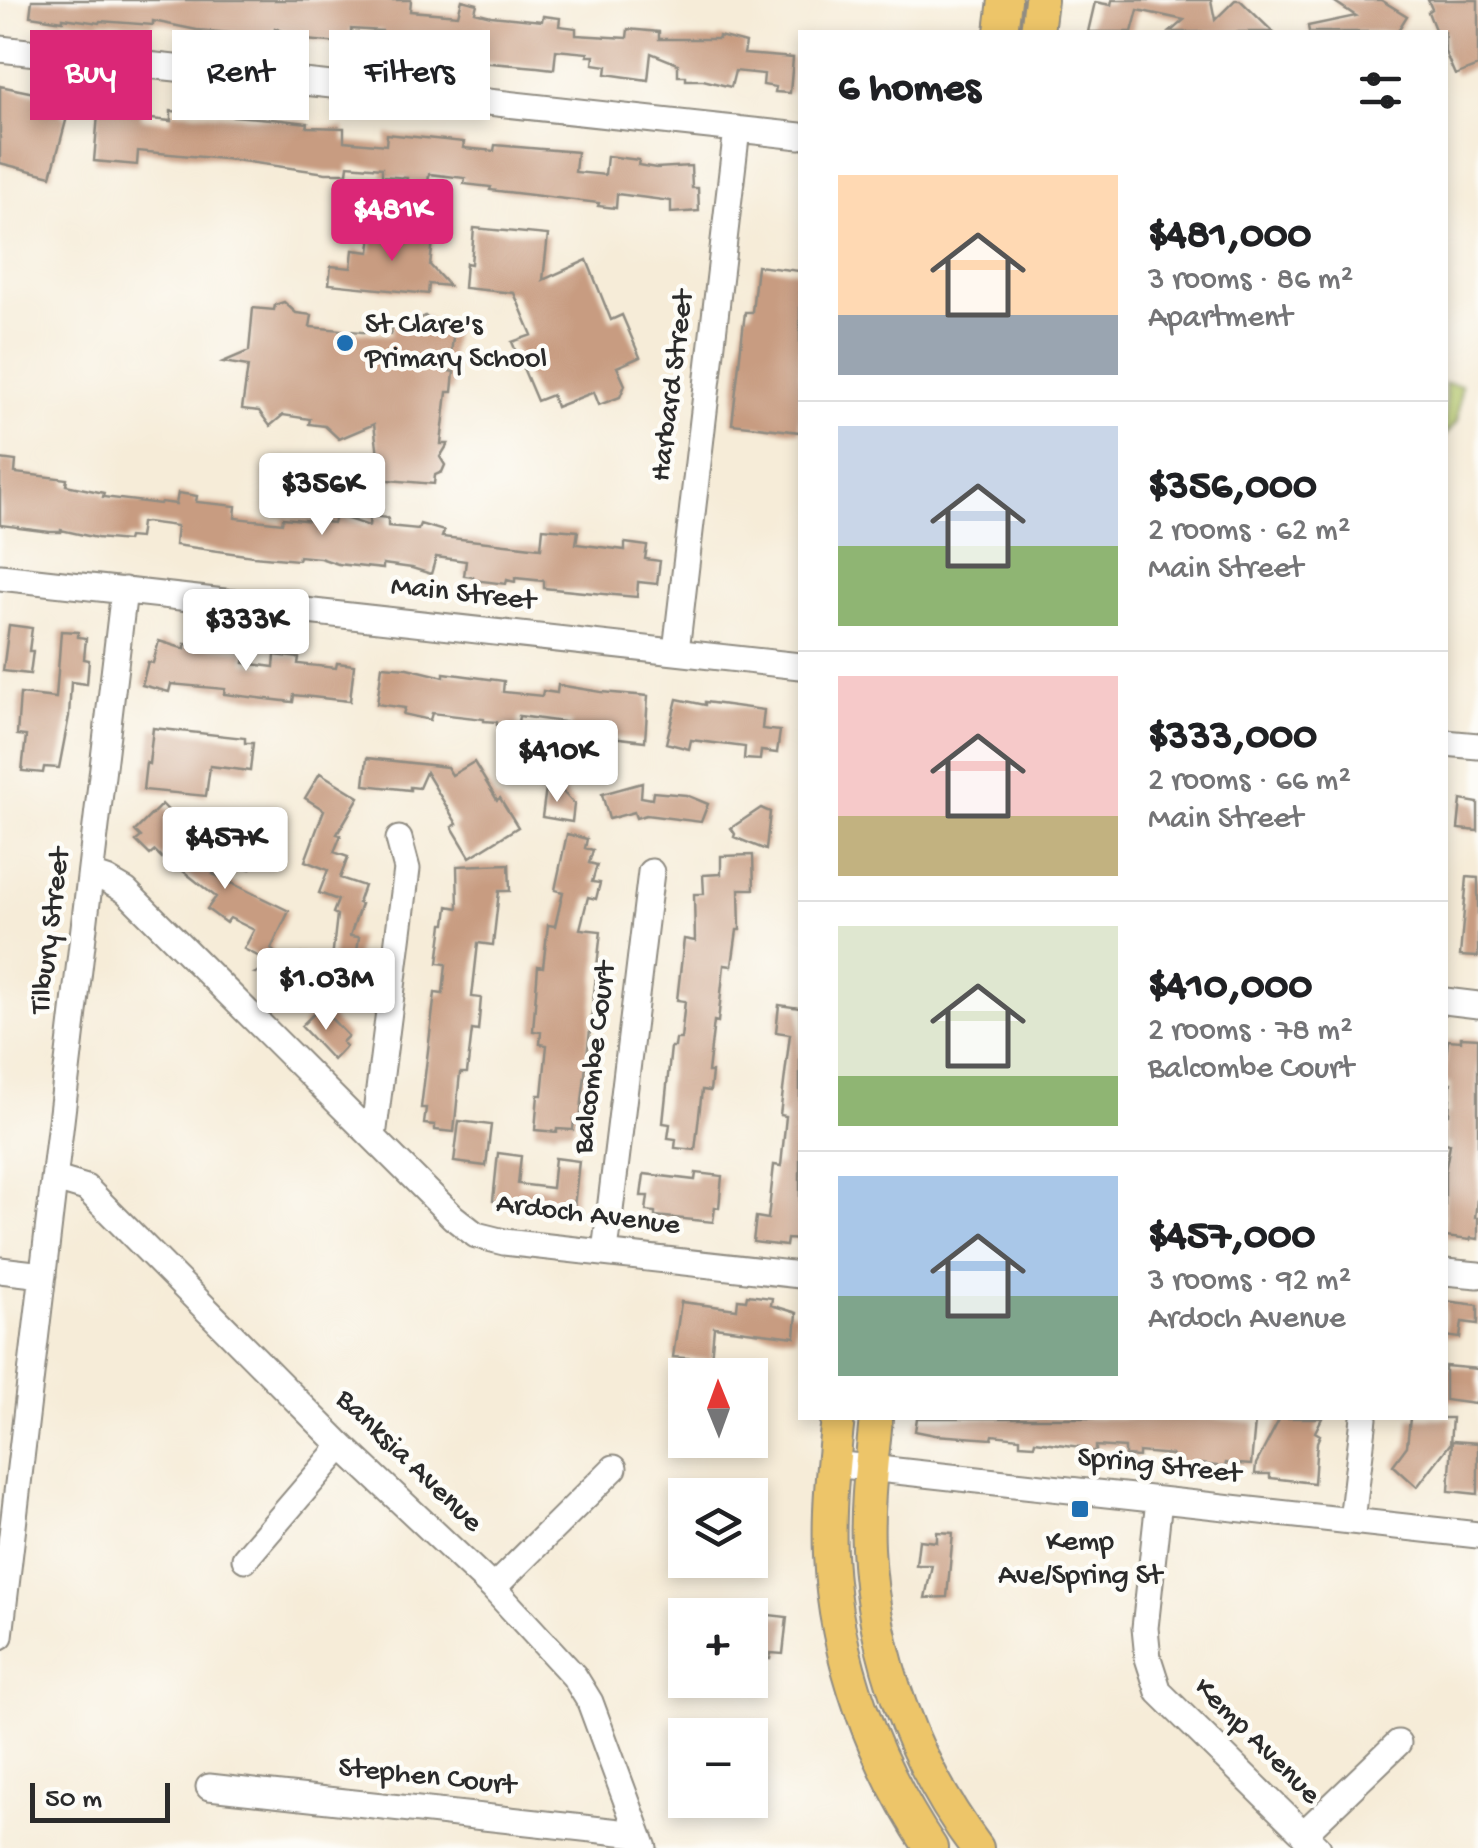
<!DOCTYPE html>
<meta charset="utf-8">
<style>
:root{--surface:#fff;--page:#f6f6f6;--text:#202124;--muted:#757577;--line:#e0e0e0;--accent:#db2777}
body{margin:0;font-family:"Gochi Hand",sans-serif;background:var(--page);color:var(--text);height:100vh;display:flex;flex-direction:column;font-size:38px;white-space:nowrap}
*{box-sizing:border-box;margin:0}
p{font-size:32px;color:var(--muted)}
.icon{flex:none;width:55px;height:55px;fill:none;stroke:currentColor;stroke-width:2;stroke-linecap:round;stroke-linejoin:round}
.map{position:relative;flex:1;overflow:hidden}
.sheet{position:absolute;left:798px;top:30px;width:650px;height:1390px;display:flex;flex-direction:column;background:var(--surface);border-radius:0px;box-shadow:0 5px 15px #0003}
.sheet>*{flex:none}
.top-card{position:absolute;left:30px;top:30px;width:618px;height:90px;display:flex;gap:20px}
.needle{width:65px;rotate:359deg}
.controls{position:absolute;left:668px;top:1358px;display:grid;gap:20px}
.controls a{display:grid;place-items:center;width:100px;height:100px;border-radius:0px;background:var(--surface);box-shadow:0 5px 15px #0003;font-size:50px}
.scale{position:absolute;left:30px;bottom:25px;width:140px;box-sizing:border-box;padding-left:10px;border:5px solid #2b2b2b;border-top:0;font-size:28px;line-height:35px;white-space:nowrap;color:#2b2b2b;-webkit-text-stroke:8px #fdfcf7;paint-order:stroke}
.price{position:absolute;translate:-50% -85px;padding:0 22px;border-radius:10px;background:#fff;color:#222;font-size:32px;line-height:65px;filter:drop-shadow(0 2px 5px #0008)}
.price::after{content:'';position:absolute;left:50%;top:60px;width:30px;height:22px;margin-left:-15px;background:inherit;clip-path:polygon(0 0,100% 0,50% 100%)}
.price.selected{background:var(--accent);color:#fff}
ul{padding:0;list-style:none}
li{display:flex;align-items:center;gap:30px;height:250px;padding:0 40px}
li+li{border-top:2px solid var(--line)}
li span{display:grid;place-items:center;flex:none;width:280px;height:200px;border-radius:0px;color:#555}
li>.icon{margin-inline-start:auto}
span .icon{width:120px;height:120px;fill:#fffc;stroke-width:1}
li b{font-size:42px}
h2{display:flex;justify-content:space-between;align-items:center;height:120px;padding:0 40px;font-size:42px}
.chip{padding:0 35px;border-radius:0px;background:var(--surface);box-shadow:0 5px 15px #0003;font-size:35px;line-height:90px}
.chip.selected{background:var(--accent);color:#fff}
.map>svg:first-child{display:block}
</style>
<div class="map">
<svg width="1478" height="1848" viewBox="0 0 1478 1848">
<rect width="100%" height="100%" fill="#fdfcf7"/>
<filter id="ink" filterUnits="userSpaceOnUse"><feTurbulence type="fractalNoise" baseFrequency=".01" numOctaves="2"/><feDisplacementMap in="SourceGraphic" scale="20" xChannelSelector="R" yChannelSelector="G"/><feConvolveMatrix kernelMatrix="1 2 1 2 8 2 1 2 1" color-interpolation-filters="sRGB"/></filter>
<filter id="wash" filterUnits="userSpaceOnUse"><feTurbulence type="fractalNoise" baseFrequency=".0048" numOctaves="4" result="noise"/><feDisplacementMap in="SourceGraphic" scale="40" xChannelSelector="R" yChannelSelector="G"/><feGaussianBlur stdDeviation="2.25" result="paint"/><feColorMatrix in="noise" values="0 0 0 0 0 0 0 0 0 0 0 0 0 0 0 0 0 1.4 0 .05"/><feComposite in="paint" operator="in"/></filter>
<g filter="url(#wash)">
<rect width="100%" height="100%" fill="#f6ecd8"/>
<path fill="#b8cb6e" stroke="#727b4c" stroke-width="2.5" d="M1445,383L1461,385L1457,421L1445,436Z"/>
<g id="blocks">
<path fill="#c89c81" d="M32,0H411L410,11L458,15L462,0L477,4L475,12L491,16L542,21L543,16L560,18L559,26L576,28V35L627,38L628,29L659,32V39H719V36L746,43L744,54L793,58L790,93L775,92L776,87L763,85L764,74L735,71L731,87L703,80H686V76H678V64L651,53L648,80L606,74L607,66L593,64L594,56H587L588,53L556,50L554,69L537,67L479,62L448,54V57L407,48V52L388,50L389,47L381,46L382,31L351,29V35H342L341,43L305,40L275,28L274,37L197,30L153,21V25L100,21L99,23L63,18V21L30,16Z
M1112,0H1211L1215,20L1235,0H1240L1273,32H1170L1184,20L1138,10L1132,32H1088L1095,2L1111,5Z
M1332,0H1381L1407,16L1397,32H1309L1308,26L1356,16Z
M1428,0H1478V66L1455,75L1445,52V32H1436L1428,12L1432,9Z
M0,86L39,94L41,89L66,96L61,115L67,117L51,176L0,163Z
M99,103L142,106L141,118L171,121V111L282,120L308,123L307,127L344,128V141L386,145L387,134L464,142L463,148L494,151L495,145L577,152L575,172L605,175L607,156L639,160L638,165L656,168L691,166L692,188H698L699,211L671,213V201L617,194L616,208L598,206L599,203L490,190L491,187L464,184L465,178L429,174L428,184L407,182V178L382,176V168L348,165L347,173H326L235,160L138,151L137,165L94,161Z
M474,228L548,235L543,280L587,260L611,320L622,315L640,357L617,367L625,385L620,397L599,405L594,392L556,407L552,395L537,401L512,342L532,335L514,293L464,288L466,263L471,264Z
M402,229L434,232L430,265L449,286L429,284L428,294L329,284L331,266L351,268L353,250L370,252L372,233L401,236Z
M757,266L800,271V432L732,424L745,312H752Z
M284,302L296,313L312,315L310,327L391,335L393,323L415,325L416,320L425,316L438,327L454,329L449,371L454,372L452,392H447L441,444H448L440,457L445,465L442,472L435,475L434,484L319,474L378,455L374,424L339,439L325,426L309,424L310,419L283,415L270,426L259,411L242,409L248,366L223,362L249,351L253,308L274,310L275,305Z
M0,459L16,461L15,473L67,479L66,485L104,493L103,497L160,504L161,502L176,504L178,493L197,496L196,502L236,506L235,518L282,523L283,518L333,523L336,515L369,526L370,516L388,518V526L418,529L420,524L444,531L442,537L541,548L543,528L578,531L576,544L625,550V543L647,546L645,559L660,561L657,584L638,582L637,597L614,595L544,588V581L515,578V582L507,580L506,584L473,580V577L464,576L466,561L436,557L431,574L412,568L383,564V569L338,564L320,558L299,556L298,560L253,556L175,545L177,526L146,522L141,523L139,538L128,537L127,541L97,538L61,530V532H50L18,528V527L0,525Z
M9,625L32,628L29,651H33L30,674L3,671Z
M61,631L78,632V637L86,638L84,659L89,660L87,684L71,682L69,716L59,768L44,767L43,773L22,771L26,736L17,735L20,694L56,698Z
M159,641L185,649V644L245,651L244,663L274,667L275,655L299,658L298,664L336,668L337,663L354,665L350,701L294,695L293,702L224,694L225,689L171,684L169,692L142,685L148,662L153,663Z
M382,666L407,668L444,677V673L504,681L503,692L542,696L543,691L557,693L558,685L601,692L648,696L645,741L570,732L571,723L519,716L517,728L497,725V722L484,721V719L432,713L430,720L403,714L405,708L377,704Z
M677,699L705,705V702L764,710L762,729L780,731L777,753L761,751L760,760L744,759L745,747L691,740L689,749L666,743Z
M153,728L245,738V743H253L250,771L210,766L206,796L143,790L146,763L149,764Z
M367,758L447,767L452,775L474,762L497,800L500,798L518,827L470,857L452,827L457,824L426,772L419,788L410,787V790L364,785Z
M320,773L359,797L337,834L341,835L334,852L348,857L340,878L364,886L358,903L361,904L350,936L359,937L354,974L329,986L337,915L333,913L338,900L319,893L328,870L305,861L324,810L305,798Z
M554,782L574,804L572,822L542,817L546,788Z
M642,783L641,797L652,799L653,792L686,795L708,804L701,822L646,815L636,818L634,812L609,819L602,794Z
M1461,800L1478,803V831L1458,829Z
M162,804L200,843L209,832L252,866L250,869L219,858L213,874L289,911L271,949L283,961L301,954L312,980L300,978L313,992L296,1000L288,983L281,986L277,976L256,973L273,966L268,955L266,960L244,949L254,930L230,918L226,923L207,909L216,897L164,856L162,858L155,851L150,855L136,841L141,837L135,831Z
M761,808L770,812L766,850L734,837L735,834L731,828Z
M567,834L587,839L585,848L593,850L589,863L597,865L592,882L600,883L596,899L588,897L580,929L601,931L580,1120L574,1119L573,1130L557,1129V1132L535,1130L538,1095H542L547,1045L540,1044L541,1032L533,1031L538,966L543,967L548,925L555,926L563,892L555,890Z
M753,855L754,889H739L740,930H737L732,966L724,965L718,1022L714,1021L708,1072H712L710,1091L702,1090L695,1150L675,1148L676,1139L668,1138L670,1124L663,1123L671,1047H675L676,1039H681L685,1001L677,1000L684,939L695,941L694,894H704L703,875L721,874V856Z
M509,864L510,891H499L493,945L478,943L472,997L481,998L478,1031L472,1030L467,1073H460L454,1132L435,1130V1125L424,1124L426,1108H421L435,993L443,994L446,964L438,963L443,924H446L448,906L458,908L457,866Z
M1467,877L1478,878V957L1460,956Z
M323,1005L327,1014L348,1036L342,1042L346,1046L333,1060L301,1026Z
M779,1005L800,1008V1240L787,1239L786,1246L753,1242L756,1217L768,1219L774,1165L781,1166L786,1116L780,1115L790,1034L776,1032Z
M1461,1037L1478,1038V1190L1475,1218H1478V1239L1471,1238L1470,1240L1445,1237V1172L1450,1144L1445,1143V1114H1449L1451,1083H1445V1066L1448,1040L1461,1041Z
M459,1121L491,1125L486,1166L454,1162Z
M498,1153L521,1156L518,1184L552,1188L555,1158L579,1161L574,1207L537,1203V1208L493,1201Z
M696,1173L722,1176L719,1208L715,1207L713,1222L655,1216V1212L646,1211L648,1196H641L644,1174L695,1180Z
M747,1295L772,1298L771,1305L797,1313L795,1337L714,1327L711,1360L673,1357L681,1302L737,1309L738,1299L746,1300Z
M1445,1301L1478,1305V1324L1462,1322L1460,1338L1445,1336Z
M1445,1366L1478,1369V1400H1476L1475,1404L1445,1400Z
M917,1418H1213L1255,1422L1251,1465L1226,1463L1225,1467L1199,1464V1467L1177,1464V1461H1172V1455L1139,1452V1457L1125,1456V1448L1096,1446V1452L1081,1450V1447L1035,1441L1034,1445L1020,1444V1438L993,1435L992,1439L935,1435L915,1431Z
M1280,1418H1322L1315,1432L1320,1435L1317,1442L1314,1483L1270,1478V1474H1255L1256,1464Z
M1410,1418H1452L1450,1444L1417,1487L1393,1465L1407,1446Z
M1452,1441L1478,1443V1494L1449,1491Z
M937,1532L953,1533L947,1597L925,1598L932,1565H916L919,1540L937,1542Z
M750,1613L787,1617L783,1654L771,1653L770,1659L756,1657V1654L750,1653Z"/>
</g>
</g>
<g filter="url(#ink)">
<use href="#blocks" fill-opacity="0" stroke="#908c82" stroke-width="2.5"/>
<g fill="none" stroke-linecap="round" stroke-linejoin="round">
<defs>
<path id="minor" d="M0,49L800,136
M0,577L800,666
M676,651L737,129
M1445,743L1478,746
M92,875L107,880L126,891L453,1217L476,1235L504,1242L800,1275
M1445,1001L1478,1005
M373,1137L407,869L399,839
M56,1179L86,1188L342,1446L493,1588L574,1676L590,1702L644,1848
M605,1252L651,872
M0,1270L43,1275
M1445,1272L1478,1275
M833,1464L1478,1535
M1159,1500L1145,1628L1148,1658L1159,1692L1318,1848
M1352,1521L1364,1418
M245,1559L342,1446
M493,1588L614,1468
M0,1636L124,590
M209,1787L638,1834
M1303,1834L1398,1743"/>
<path id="major" d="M1001,32L1005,0
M1037,32L1041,0
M838,1418C833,1463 828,1509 830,1555C835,1660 873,1761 931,1848
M876,1418C872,1461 866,1505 868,1548C873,1655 913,1763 977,1848"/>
</defs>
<use href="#minor" stroke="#908c82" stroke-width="29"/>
<use href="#major" stroke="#908c82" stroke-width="36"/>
<use href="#minor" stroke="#fff" stroke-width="25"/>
<use href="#major" stroke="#edc569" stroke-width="32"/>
</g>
</g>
<g fill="#1f6fb2" stroke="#fdfcf7" stroke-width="4">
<circle cx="345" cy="343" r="10"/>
<rect x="1070" y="1499" width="20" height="20" rx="5"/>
</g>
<g text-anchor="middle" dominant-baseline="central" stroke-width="9" stroke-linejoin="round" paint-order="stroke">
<g font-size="30" fill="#2b2b2b" stroke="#fdfcf7" text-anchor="start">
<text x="365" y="326">St Clare's<tspan x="365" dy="34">Primary School</tspan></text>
<text x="1080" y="1543" text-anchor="middle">Kemp<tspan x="1080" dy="34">Ave/Spring St</tspan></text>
</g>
<g font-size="30" fill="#2b2b2b" stroke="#fdfcf7">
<text transform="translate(674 386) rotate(-83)">Harbard Street</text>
<text transform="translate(463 595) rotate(6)">Main Street</text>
<text transform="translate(52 931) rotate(-83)">Tilbury Street</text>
<text transform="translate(596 1058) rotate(-83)">Balcombe Court</text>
<text transform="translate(588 1216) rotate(7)">Ardoch Avenue</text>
<text transform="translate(408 1462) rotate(44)">Banksia Avenue</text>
<text transform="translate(1159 1467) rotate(6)">Spring Street</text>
<text transform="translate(1256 1742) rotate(45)">Kemp Avenue</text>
<text transform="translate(427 1778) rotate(6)">Stephen Court</text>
</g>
</g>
</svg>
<div class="controls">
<a><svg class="needle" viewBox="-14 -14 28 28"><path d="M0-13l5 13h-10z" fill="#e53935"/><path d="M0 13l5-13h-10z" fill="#757577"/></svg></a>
<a><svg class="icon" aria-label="layers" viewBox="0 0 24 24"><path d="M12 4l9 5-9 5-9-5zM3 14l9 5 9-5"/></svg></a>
<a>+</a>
<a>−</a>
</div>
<div class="scale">50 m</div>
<b class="price selected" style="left:392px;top:264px">$481K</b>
<b class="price" style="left:322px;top:538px">$356K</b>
<b class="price" style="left:246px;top:674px">$333K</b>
<b class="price" style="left:557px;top:805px">$410K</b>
<b class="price" style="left:225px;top:892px">$457K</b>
<b class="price" style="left:326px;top:1033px">$1.03M</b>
<div class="top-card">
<a class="chip selected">Buy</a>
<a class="chip">Rent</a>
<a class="chip">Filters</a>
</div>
<section class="sheet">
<h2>6 homes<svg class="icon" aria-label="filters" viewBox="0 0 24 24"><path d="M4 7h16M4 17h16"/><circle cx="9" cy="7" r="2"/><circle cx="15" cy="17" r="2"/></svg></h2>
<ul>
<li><span style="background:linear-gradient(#ffd9b3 70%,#9aa5b1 0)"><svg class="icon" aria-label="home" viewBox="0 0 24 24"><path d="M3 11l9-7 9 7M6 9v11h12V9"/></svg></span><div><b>$481,000</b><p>3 rooms · 86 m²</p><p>Apartment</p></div></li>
<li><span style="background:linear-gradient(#c9d6e8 60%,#8fb573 0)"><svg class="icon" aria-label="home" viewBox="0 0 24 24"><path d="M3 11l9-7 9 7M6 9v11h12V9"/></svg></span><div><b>$356,000</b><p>2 rooms · 62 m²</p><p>Main Street</p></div></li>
<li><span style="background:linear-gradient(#f6c9c9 70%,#c2b280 0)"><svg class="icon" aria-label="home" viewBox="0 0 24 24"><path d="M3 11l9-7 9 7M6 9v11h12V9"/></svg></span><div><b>$333,000</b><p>2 rooms · 66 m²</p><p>Main Street</p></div></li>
<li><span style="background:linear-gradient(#dfe7d0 75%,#8fb573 0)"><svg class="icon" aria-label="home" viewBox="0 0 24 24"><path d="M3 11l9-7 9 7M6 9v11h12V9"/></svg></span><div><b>$410,000</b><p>2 rooms · 78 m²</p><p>Balcombe Court</p></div></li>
<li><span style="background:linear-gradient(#a9c7e8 60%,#7fa58c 0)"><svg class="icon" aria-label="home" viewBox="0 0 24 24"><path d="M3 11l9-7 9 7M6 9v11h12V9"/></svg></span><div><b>$457,000</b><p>3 rooms · 92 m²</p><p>Ardoch Avenue</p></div></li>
</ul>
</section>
</div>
